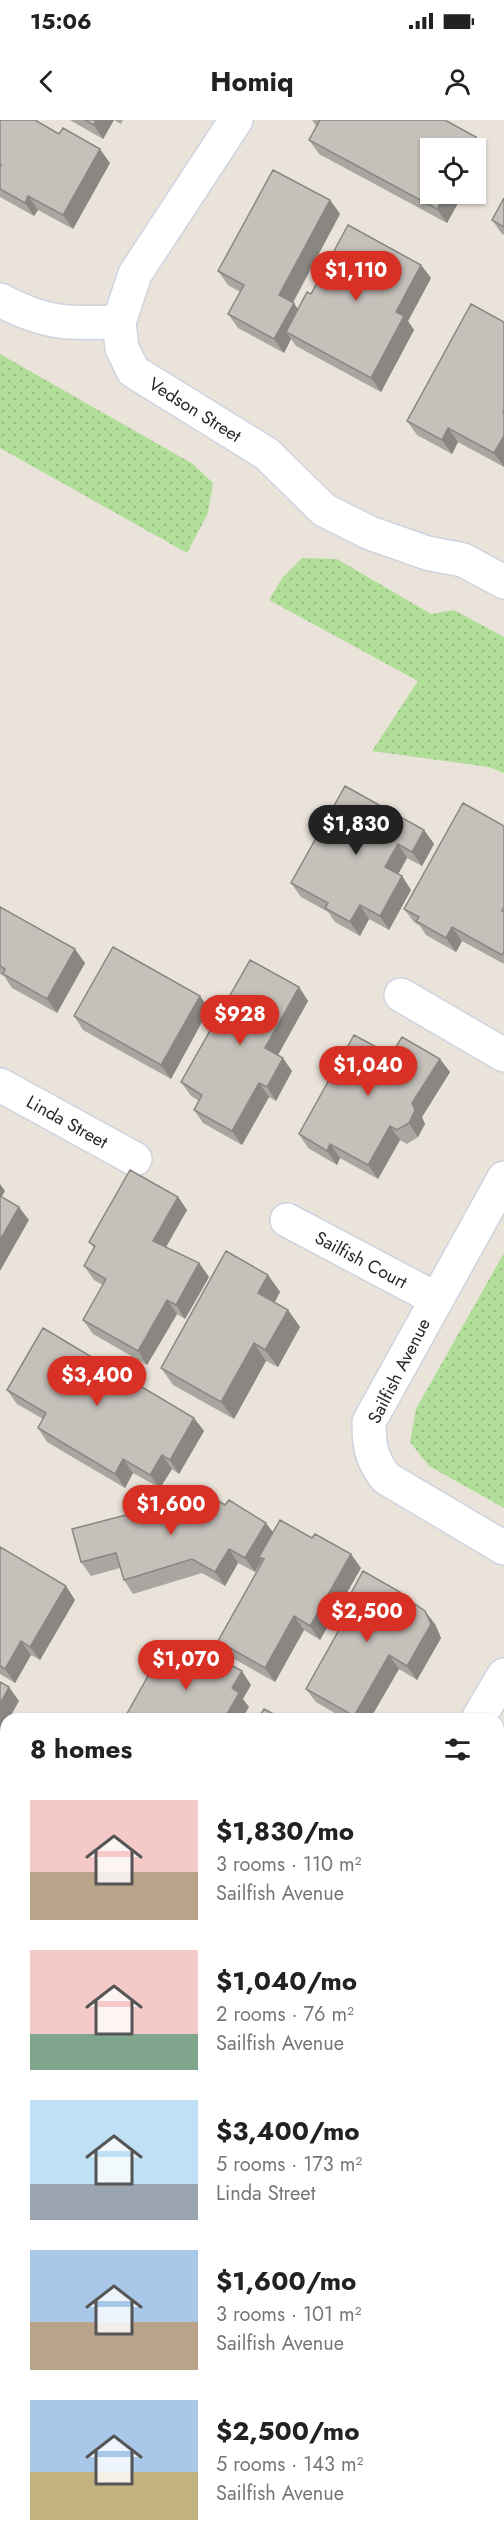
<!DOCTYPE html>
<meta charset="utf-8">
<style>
:root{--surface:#fff;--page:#f2f2f2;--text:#222;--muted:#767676;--accent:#d93025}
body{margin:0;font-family:Jost,sans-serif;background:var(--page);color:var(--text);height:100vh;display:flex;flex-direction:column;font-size:22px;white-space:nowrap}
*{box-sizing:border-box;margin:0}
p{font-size:20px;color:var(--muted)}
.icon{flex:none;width:33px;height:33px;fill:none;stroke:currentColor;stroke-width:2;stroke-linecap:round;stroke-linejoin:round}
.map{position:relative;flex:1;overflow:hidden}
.details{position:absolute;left:0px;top:1593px;width:504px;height:834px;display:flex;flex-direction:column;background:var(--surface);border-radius:18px 18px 0 0;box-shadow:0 2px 4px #0004}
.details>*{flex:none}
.tools{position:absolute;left:420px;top:18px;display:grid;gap:12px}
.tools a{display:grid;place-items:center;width:66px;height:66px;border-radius:0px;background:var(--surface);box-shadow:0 2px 4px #0004;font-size:30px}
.price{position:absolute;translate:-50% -51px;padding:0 14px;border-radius:21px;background:var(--accent);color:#fff;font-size:20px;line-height:39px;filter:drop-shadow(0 2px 3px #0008)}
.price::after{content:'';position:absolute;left:50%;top:36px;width:18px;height:14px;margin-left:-9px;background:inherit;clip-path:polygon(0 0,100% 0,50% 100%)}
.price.current{background:#222;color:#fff}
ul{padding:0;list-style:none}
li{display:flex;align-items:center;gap:18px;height:150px;padding:0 30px}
li span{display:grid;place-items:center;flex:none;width:168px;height:120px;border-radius:0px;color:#555}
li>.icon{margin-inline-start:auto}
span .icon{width:72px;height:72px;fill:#fffc;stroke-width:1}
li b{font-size:26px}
h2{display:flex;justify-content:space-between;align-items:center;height:72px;padding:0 30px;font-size:26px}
.status{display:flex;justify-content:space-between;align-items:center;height:42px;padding:0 30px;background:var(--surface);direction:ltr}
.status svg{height:16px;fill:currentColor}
header{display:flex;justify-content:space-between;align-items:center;height:78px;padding:0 30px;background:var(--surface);font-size:27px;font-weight:700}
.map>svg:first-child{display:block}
</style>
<div class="status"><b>15:06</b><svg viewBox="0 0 49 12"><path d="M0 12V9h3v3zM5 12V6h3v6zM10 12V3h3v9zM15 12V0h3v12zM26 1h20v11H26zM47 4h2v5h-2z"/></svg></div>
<header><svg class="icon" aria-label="back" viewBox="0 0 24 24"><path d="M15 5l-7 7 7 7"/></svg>Homiq<svg class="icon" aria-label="person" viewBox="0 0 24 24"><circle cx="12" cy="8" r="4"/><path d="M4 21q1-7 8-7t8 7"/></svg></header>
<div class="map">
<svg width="504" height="2427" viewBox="0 0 504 2427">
<defs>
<pattern id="park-dots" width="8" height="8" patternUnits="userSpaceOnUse" patternTransform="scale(1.5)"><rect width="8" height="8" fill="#b1de98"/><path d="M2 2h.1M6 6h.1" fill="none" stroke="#98be83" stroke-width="1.8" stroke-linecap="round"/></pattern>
</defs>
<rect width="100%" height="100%" fill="#eae3da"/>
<path fill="url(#park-dots)" d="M0,234L193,344L213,363L208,393L187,433L0,328Z
M302,438L337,439L431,494L454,490L504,517V653L489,647L372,631L418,561L269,480L282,458Z
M504,1133V1388L429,1346L410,1322L416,1289Z"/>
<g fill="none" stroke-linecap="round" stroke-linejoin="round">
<defs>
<path id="minor" d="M236,0L135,154L119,202L122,228L133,251L267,334L324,390L370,413L427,433L463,440L504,462
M0,180C45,204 68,204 119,202
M401,875L504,935
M0,965L135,1039
M504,1058L369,1302C369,1326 371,1339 386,1358L504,1428
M287,1100L436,1179
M478,1599L504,1555
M498,1952L504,1955"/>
<path id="tertiary" d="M0,2225L6,2229
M351,2421L362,2427"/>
</defs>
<use href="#minor" stroke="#cfd3e0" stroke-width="36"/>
<use href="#tertiary" stroke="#cfd3e0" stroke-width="36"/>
<use href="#minor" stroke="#fff" stroke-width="33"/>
<use href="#tertiary" stroke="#fff" stroke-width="33"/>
</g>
<path fill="#a9a5a0" d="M0,0L110,43L73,109L38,90L34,96L0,77Z
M70,0H123L121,4L114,0L103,19Z
M312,0H445L476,17L486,31L430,74H463L447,103L319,34L309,20L317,7Z
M504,78V115L502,114L492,100Z
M330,80L340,94L293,183L298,189L311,174L421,145L431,158L408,201L414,210L381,272L296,226L291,219L284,233L238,208L228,194L240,172L228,165L218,151Z
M504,202V347L458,322L452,334L417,315L407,301Z
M504,706V844L462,821L456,832L426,815L420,806L414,802L404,789Z
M424,710L434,724L422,746L407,738L398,754L402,756L411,770L389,810L369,799L360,816L335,802L328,792L301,777L291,763Z
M0,787L85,843L57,893L12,868L4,856L0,854Z
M299,867L308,881L278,935L292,951L276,981L269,977L242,1025L203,1003L194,990L199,981L191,976L181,962Z
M200,876L209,889L171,959L83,910L74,896Z
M391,935L450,952L422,997L425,1004L418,1017L407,1024L400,1020L378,1059L340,1038L337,1045L308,1028L299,1014Z
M178,1077L187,1090L166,1127L199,1143L209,1157L185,1199L177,1194L147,1245L93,1214L83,1200L103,1165L94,1160L84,1146L94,1128L89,1122Z
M268,1155L280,1172L275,1182L288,1190L300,1207L278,1247L266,1241L234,1299L173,1265L161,1248Z
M7,1270L194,1298L204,1311L179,1354L172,1349L160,1368L133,1353L125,1368L47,1322L38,1308L43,1299L17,1284Z
M225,1385L266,1403L273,1412L361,1448L320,1520L304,1510L275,1562L227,1535L218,1521L262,1442V1441L255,1452L238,1443L225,1466L202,1453L133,1474L124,1460L120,1448L91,1456L81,1442Z
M0,1427L75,1480L40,1540L31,1535L15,1563L0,1554Z
M410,1486L407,1491L435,1504L441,1518L417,1560L399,1549L370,1599H345L316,1582L306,1569L347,1495L343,1488Z
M504,1659V1692L498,1684V1669Z
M498,1709L504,1712V1864L498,1861Z
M6,1800V1924L0,1921V1811Z
M498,2051L504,2054V2148L498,2144Z
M6,2053V2105L0,2102V2064Z
M498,2175L504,2180V2185L498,2177Z
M498,2220L504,2223V2372L498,2368Z"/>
<path fill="#8a8682" d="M96,0H114L103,19L94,5Z
M476,17L486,31L476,50V28H470Z
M100,29L110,43L73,109L63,95Z
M446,74H463L447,103L437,89Z
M28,76L38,90L34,96L25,83Z
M330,80L340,94L289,189L279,175Z
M421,145L431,158L408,201L414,210L381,272L371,258L396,192Z
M294,183L303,197L286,212L291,219L284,233L274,219Z
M448,308L458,322L452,334L442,320Z
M504,316V347L494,333Z
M424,710L434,724L422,746L412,732Z
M398,724L407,738L395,760L385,747Z
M402,756L411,770L389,810L380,796Z
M360,785L369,799L360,816L350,802Z
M452,807L462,821L456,832L446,818Z
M75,829L85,843L57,893L47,879Z
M299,867L308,881L274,942L265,928Z
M200,876L209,889L171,959L161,945Z
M283,938L292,951L276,981L267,967Z
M440,939L450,952L422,997L425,1004L418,1017L409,1003L412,983Z
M259,963L269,977L242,1025L232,1011Z
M390,1006L400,1020L378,1059L368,1045Z
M330,1024L340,1038L337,1045L327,1031Z
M0,1064L5,1071L0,1080Z
M178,1077L187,1090L162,1134L153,1121Z
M19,1087L29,1100L0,1151V1120Z
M199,1143L209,1157L185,1199L176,1185Z
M268,1155L280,1172L270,1190L258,1173Z
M167,1180L177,1194L147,1245L138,1231Z
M288,1190L300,1207L278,1247L265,1230Z
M254,1223L266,1241L234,1299L221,1282Z
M194,1298L204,1311L179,1354L170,1340Z
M162,1335L172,1349L160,1368L150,1355Z
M123,1339L133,1353L125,1368L115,1354Z
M266,1403L276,1417L259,1437L262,1441L255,1452L245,1438Z
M229,1429L238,1443L225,1466L215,1452Z
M351,1434L361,1448L320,1520L310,1506Z
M66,1466L75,1480L40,1540L30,1527Z
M400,1472L410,1486L403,1497L394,1483Z
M425,1491L435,1504L441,1518L417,1560L407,1546Z
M294,1496L304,1510L275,1562L265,1548Z
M21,1521L31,1535L15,1563L5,1549Z
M389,1535L399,1549L370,1599H356L354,1596Z
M242,1551L251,1565L243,1579L249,1587L242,1599H224L232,1568Z
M9,1567L19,1581L9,1599H6V1605L0,1615V1584Z
M504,2122V2146L498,2137V2132Z"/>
<path fill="#c5c0ba" stroke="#8a8682" stroke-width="1.5" d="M0,0H35L59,14L63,8L100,29L63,95L28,76L25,83L0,69V47L1,45H0Z
M85,0H96L94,5Z
M320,0H445L476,17L470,28H430V74H446L437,89L309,20Z
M273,50L330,80L279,175L294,183L274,219L228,194L244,165L218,151Z
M504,78V107L492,100Z
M348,105L421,145L396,192L404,196L371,258L286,212L307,172L311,174Z
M471,184L504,202V290L503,292H504V316L494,333L448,308L442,320L407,301Z
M345,666L424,710L412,732L398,724L385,747L402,756L380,796L360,785L350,802L325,788L328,783L291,763Z
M463,683L504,706V787L502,791L504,792V832L502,835L452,807L446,818L416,801L419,797L404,789Z
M0,787L75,829L47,879L3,854L5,849L0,846Z
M113,827L200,876L161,945L74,896Z
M250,840L299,867L265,928L283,938L267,967L259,963L232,1011L194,990L202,975L181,962Z
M354,915L391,935L402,917L440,939L412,983L415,990L409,1003L397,1010L390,1006L368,1045L330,1024L327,1031L299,1014Z
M130,1050L178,1077L153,1121L199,1143L176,1185L167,1180L138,1231L83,1200L106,1159L84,1146L95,1126L89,1122Z
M0,1076L19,1087L0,1120Z
M226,1131L268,1155L258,1173L288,1190L265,1230L254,1223L221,1282L161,1248Z
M43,1208L194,1298L170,1340L162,1335L150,1355L123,1339L115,1354L38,1308L46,1293L7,1270Z
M207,1374L225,1385L229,1380L266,1403L245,1438L229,1429L215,1452L192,1439L124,1460L116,1433L81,1442L72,1409Z
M280,1400L312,1418L315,1414L351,1434L310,1506L294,1496L265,1548L218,1521L264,1439L259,1437Z
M0,1427L66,1466L30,1527L21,1521L5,1549L0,1546Z
M363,1451L400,1472L394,1483L410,1492L415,1484L425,1491L431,1504L407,1546L389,1535L354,1596L306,1569L349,1492L343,1488Z
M162,1531L201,1551L211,1534L242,1551L232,1568L239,1573L224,1599H124Z
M0,1562L9,1567L0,1584Z
M264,1589L283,1599H258Z
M504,1659V1683L498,1680V1669Z
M498,1709L504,1712V1856L498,1853Z
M6,1800V1916L0,1912V1811Z
M498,2051L504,2054V2122L498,2132Z
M6,2053V2096L0,2093V2064Z
M504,2164V2180L498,2176Z
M498,2220L504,2223V2364L498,2360Z"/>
<g text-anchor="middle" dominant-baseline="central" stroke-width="5" stroke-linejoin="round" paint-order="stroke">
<g font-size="18" fill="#282828" stroke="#fff">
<text transform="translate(195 290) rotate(32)">Vedson Street</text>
<text transform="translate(67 1002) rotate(29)">Linda Street</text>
<text transform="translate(361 1140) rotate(28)">Sailfish Court</text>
<text transform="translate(399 1251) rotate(-63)">Sailfish Avenue</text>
</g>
</g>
</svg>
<div class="tools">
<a><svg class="icon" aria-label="locate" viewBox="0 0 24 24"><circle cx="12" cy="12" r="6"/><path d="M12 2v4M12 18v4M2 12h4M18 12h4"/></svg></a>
</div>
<b class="price" style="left:356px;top:182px">$1,110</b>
<b class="price current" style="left:356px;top:736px">$1,830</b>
<b class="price" style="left:240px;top:926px">$928</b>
<b class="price" style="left:368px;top:977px">$1,040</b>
<b class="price" style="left:97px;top:1287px">$3,400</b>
<b class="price" style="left:171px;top:1416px">$1,600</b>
<b class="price" style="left:367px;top:1523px">$2,500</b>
<b class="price" style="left:186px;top:1571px">$1,070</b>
<section class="details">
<h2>8 homes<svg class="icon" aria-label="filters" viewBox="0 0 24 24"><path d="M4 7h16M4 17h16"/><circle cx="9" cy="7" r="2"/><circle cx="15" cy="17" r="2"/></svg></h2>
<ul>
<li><span style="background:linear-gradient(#f6c9c9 60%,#b9a48a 0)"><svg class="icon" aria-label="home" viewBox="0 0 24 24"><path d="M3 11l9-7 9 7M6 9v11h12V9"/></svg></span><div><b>$1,830/mo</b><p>3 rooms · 110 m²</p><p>Sailfish Avenue</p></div></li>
<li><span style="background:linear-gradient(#f6c9c9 70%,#7fa58c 0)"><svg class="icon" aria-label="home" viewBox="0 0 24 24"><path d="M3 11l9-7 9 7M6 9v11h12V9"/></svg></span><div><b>$1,040/mo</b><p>2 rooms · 76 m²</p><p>Sailfish Avenue</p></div></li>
<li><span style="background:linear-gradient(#bfe0f5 70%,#9aa5b1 0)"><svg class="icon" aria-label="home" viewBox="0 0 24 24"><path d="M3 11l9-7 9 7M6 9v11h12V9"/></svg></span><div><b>$3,400/mo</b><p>5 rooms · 173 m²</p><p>Linda Street</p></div></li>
<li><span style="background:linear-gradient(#a9c7e8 60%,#b9a48a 0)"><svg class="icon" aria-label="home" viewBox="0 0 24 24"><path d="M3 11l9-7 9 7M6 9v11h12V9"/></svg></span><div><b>$1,600/mo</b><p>3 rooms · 101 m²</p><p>Sailfish Avenue</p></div></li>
<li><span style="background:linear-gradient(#a9c7e8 60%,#c2b280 0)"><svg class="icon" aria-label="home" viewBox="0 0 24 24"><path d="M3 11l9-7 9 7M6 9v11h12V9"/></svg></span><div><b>$2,500/mo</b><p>5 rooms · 143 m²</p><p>Sailfish Avenue</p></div></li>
</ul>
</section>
</div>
